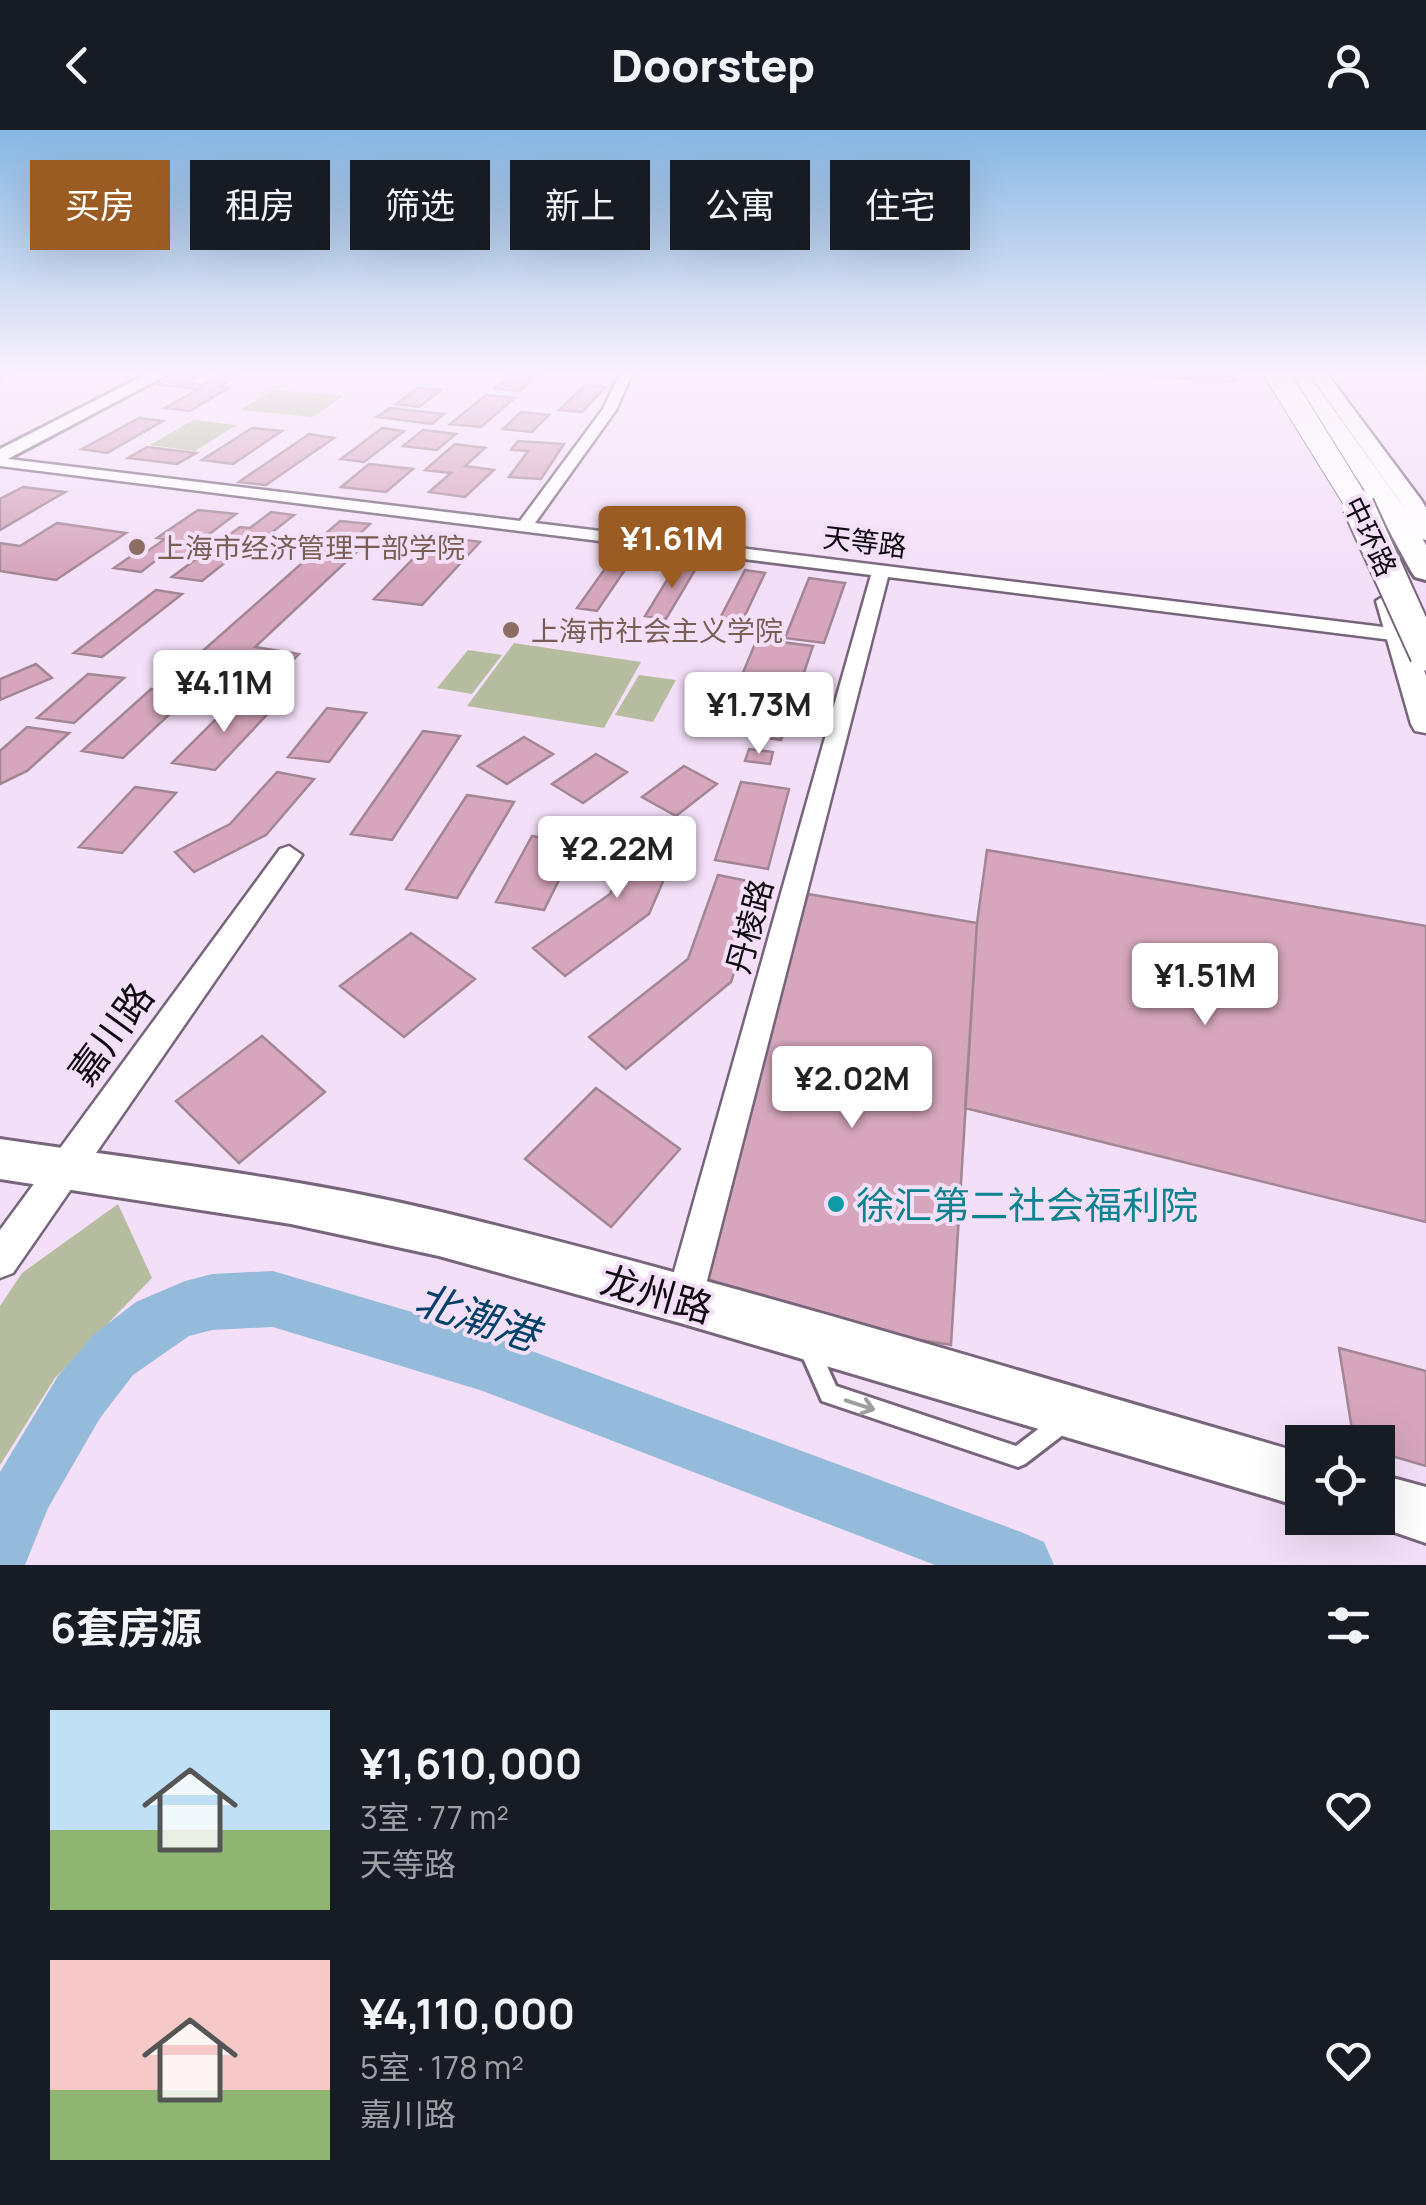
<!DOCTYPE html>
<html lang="zh">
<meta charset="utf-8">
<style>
:root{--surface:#171b24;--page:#242831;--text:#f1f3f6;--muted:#9ea1a6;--accent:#9b5c24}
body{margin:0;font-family:Manrope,"Noto Sans SC",sans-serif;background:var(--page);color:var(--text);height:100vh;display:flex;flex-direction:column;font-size:38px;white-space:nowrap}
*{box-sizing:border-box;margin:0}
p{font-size:32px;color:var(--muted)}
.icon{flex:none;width:55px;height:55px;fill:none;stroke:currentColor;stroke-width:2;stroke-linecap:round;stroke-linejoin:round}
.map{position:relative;height:1435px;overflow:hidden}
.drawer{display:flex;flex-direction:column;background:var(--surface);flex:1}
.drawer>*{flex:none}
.hud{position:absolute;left:30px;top:30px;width:1368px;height:90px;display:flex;gap:20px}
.controls{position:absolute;left:1285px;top:1295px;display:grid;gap:20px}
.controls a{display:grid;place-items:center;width:110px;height:110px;border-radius:0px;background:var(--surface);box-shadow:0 10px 40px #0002;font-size:50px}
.price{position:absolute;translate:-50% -85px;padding:0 22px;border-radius:10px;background:#fff;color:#222;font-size:32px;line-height:65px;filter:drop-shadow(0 2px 5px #0008)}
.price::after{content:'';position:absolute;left:50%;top:60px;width:30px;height:22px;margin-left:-15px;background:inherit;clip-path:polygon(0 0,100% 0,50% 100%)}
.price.on{background:var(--accent);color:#fff}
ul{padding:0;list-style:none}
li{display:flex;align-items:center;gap:30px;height:250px;padding:0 50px}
li span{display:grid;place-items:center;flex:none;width:280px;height:200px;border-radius:0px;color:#555}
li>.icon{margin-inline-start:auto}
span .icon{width:120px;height:120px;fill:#fffc;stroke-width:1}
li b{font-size:42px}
h2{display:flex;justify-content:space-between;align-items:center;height:120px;padding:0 50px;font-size:42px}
.tag{padding:0 35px;border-radius:0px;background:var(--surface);box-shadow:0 10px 40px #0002;font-size:35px;line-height:90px}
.tag.on{background:var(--accent);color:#fff}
header{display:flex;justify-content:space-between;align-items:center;height:130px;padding:0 50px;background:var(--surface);font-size:45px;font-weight:800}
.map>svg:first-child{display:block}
</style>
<header><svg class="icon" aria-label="back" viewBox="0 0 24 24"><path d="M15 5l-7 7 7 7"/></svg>Doorstep<svg class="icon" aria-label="person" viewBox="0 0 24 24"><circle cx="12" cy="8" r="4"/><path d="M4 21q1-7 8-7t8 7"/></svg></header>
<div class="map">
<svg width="1426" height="1435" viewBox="0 0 1426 1435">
<rect width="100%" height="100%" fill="#f4dff8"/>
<path fill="#b5bd9e" d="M272,260L343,266L313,287L240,280Z
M193,290L237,295L195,321L150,315Z
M514,513L641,532L604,598L467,576Z
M468,520L502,525L472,564L437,558Z
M639,545L676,550L653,592L615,585Z
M118,1074L152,1148L55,1248L0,1335V1176L22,1143Z"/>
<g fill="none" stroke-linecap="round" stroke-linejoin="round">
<path fill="#95bbdb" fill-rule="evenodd" d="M273,1141L483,1203L1021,1402L1044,1412L1054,1435H935L483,1261L273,1197L212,1200L189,1206L133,1245L100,1288L48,1378L25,1435H0V1342L58,1246L93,1205L136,1172L185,1151L212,1144Z"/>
</g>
<path fill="#d6a6bc" stroke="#a38693" stroke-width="2.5" d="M518,241H544L519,261L496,258Z
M1105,241H1232L1236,251L1106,245Z
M181,243L199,245L184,253L203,255L218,246L235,247L218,257L228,258L190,281L165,278L199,259L159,255Z
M585,255L606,257L582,282L559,280Z
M418,258L441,260L419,277L396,274Z
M486,265L515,268L481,297L450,294Z
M390,278L444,284L432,294L377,287Z
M521,282L549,285L532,302L503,299Z
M139,288L163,291L107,323L82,319Z
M252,298L282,301L233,334L202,330Z
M382,298L404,301L364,332L341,329Z
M423,300L456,304L437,320L403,316Z
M309,304L334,308L266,355L239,352Z
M518,311L564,314L541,349L509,347L528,321L511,320Z
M455,314L485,318L465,336L494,340L465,367L429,362L451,343L425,340Z
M147,317L196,323L177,334L128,328Z
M369,334L413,339L386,362L341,357Z
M23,357L65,362L0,400V369Z
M198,380L236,384L200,411L218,413L240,397L250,398L271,382L294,385L257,414L240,412L237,415L246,416L202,451L172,447L200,426L176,423L167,429L159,428L141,442L114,438L137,422L145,423L165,409L157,408Z
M340,391L370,394L350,413L364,415L255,517L299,524L284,539L197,526L318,419L309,418Z
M57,393L126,403L56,450L0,441V413L20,416Z
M435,406L480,412L422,475L374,469Z
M614,426L633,428L597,481L577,478Z
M678,432L698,435L666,489L645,486Z
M745,440L765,443L739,498L717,494Z
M809,448L845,453L824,513L785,508Z
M156,460L182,464L102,527L74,523Z
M757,509L813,516L781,610L719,600Z
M36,534L52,548L0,570V549Z
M88,544L124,548L74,593L37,588Z
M151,559L190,565L123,628L82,621Z
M236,569L276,575L215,640L172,633Z
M327,578L366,583L329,632L288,627Z
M27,597L69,603L27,641L0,654V621Z
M423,601L460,606L392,710L351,704Z
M524,607L553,624L507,654L478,636Z
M749,619L773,622L770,634L745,631Z
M596,624L627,642L583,673L552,654Z
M684,636L717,654L676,686L642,667Z
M277,642L314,649L266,705L194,742L175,722L230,694Z
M741,652L789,659L768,739L715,730Z
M135,657L176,663L122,723L79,717Z
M467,665L514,672L457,768L406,759Z
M645,691L686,698L649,784L565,846L533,818L610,764Z
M532,706L577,714L544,780L496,772Z
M987,720L1426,796V1092L965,978L977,793Z
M718,745L763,754L731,852L626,939L589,907L688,829Z
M808,764L977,793L951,1215L684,1170Z
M411,803L475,849L404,907L340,856Z
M262,906L325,962L239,1033L176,971Z
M596,958L680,1019L611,1097L525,1029Z
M1339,1218L1426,1241V1336L1378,1322V1312H1354Z"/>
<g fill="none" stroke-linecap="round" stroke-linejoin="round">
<defs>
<path id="service" d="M3,241H11L0,247V243Z
M810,1211L817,1214L836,1256L1016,1316L1054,1287L1061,1284L1068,1287L1071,1294L1068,1301L1025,1334L1018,1337L822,1271L800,1221L803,1214Z"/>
<path id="minor" d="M621,241H633L616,280L535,393L1416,501L1426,507L1416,513L888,447L702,1170L697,1183L684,1188L671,1183L666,1170L871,445L0,336V328L520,391L603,279Z
M289,716L302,725L298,731L13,1143L0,1148V1100L280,719Z"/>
<path id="tertiary" d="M153,241H174L0,333V319Z
M0,1009C147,1031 296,1047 441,1082C730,1152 1016,1241 1302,1323V1377L684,1194L439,1126L291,1094L0,1049Z
M1378,1344L1426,1357V1413L1359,1390L1357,1388H1378Z"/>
<path id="secondary" d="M1307,241H1325L1422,371L1426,378V410L1418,408L1403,376Z
M1389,463L1402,471L1426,546V603L1415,601L1411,594L1376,471Z"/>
<path id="trunk" d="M1284,241H1306L1404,377L1426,415V450L1415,447L1411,441L1376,377Z"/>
</defs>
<use href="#service" stroke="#77657b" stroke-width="6"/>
<use href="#minor" stroke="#77657b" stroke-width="5"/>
<use href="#tertiary" stroke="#77657b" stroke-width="6"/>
<use href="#secondary" stroke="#77657b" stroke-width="5"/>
<use href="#trunk" stroke="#77657b" stroke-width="6"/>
<use href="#service" fill="#fff" fill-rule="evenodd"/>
<use href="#minor" fill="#fff" fill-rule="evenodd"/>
<use href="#tertiary" fill="#fff" fill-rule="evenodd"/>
<use href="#secondary" fill="#fff" fill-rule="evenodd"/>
<use href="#trunk" fill="#fff" fill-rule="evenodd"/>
<defs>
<path id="trunk-bridge-far1" d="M1275,241L1360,378"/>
<path id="trunk-bridge" d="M1358,375L1426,525"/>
</defs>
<use href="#trunk-bridge-far1" stroke="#77657b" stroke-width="26" stroke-linecap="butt"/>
<use href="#trunk-bridge" stroke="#77657b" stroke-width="35" stroke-linecap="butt"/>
<use href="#trunk-bridge-far1" stroke="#fff" stroke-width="24"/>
<use href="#trunk-bridge" stroke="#fff" stroke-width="31"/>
</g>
<defs><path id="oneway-shaft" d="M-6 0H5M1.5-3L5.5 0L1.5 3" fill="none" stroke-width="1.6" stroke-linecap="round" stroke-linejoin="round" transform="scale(2.5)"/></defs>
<use stroke="#9f9da0" href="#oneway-shaft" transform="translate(860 1275) rotate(18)"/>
<linearGradient id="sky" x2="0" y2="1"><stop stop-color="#87b7e3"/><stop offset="0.55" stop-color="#faf1fc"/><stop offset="1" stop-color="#faf1fc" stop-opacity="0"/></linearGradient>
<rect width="1426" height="442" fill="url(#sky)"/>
<g fill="#8d6e63" stroke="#f4dff8" stroke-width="4">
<circle cx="137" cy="417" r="10"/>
<circle cx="511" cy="500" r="10"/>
</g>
<circle fill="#0f9aa8" stroke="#f4dff8" stroke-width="4" cx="836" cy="1074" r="10"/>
<g text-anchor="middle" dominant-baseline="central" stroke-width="8" stroke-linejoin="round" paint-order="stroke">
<g font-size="28" fill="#0f0911" stroke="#f4dff8">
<text transform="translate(1371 406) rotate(64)">中环路</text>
<text transform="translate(865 411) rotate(7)">天等路</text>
</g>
<g font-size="28" fill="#785e54" stroke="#f4dff8" text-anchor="start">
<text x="157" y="417">上海市经济管理干部学院</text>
<text x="531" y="500">上海市社会主义学院</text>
</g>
<g font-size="32" fill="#0f0911" stroke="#f4dff8">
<text transform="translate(749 796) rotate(-75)">丹棱路</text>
</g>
<g font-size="38" fill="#0f0911" stroke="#f4dff8">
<text transform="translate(110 903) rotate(-54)">嘉川路</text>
<text transform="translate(657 1163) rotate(16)">龙州路</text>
</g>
<g font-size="38" fill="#0d838f" stroke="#f4dff8" text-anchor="start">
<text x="856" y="1074">徐汇第二社会福利院</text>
</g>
<g font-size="42" font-style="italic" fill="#004069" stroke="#f4dff8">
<text transform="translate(477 1186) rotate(18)">北潮港</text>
</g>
</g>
</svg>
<div class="controls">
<a><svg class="icon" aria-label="locate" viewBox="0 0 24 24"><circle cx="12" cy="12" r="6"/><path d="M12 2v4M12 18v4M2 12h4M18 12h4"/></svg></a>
</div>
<b class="price on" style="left:672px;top:461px">¥1.61M</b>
<b class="price" style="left:224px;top:605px">¥4.11M</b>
<b class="price" style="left:759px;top:627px">¥1.73M</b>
<b class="price" style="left:617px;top:771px">¥2.22M</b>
<b class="price" style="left:1205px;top:898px">¥1.51M</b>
<b class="price" style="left:852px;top:1001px">¥2.02M</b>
<div class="hud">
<a class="tag on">买房</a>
<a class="tag">租房</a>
<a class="tag">筛选</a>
<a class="tag">新上</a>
<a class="tag">公寓</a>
<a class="tag">住宅</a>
</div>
</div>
<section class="drawer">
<h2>6套房源<svg class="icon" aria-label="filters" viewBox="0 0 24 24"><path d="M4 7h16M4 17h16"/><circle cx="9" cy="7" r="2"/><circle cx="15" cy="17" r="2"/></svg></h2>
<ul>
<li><span style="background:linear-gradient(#bfe0f5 60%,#8fb573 0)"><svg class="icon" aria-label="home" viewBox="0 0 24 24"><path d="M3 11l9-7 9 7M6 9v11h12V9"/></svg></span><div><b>¥1,610,000</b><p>3室 · 77 m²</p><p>天等路</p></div><svg class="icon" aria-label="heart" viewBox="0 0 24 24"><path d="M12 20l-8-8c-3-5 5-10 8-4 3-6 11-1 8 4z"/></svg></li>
<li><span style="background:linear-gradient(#f6c9c9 65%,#8fb573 0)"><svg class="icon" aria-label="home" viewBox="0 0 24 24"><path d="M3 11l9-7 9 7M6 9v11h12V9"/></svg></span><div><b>¥4,110,000</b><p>5室 · 178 m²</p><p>嘉川路</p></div><svg class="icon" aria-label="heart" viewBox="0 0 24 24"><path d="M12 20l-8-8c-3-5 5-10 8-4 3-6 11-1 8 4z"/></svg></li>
</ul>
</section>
